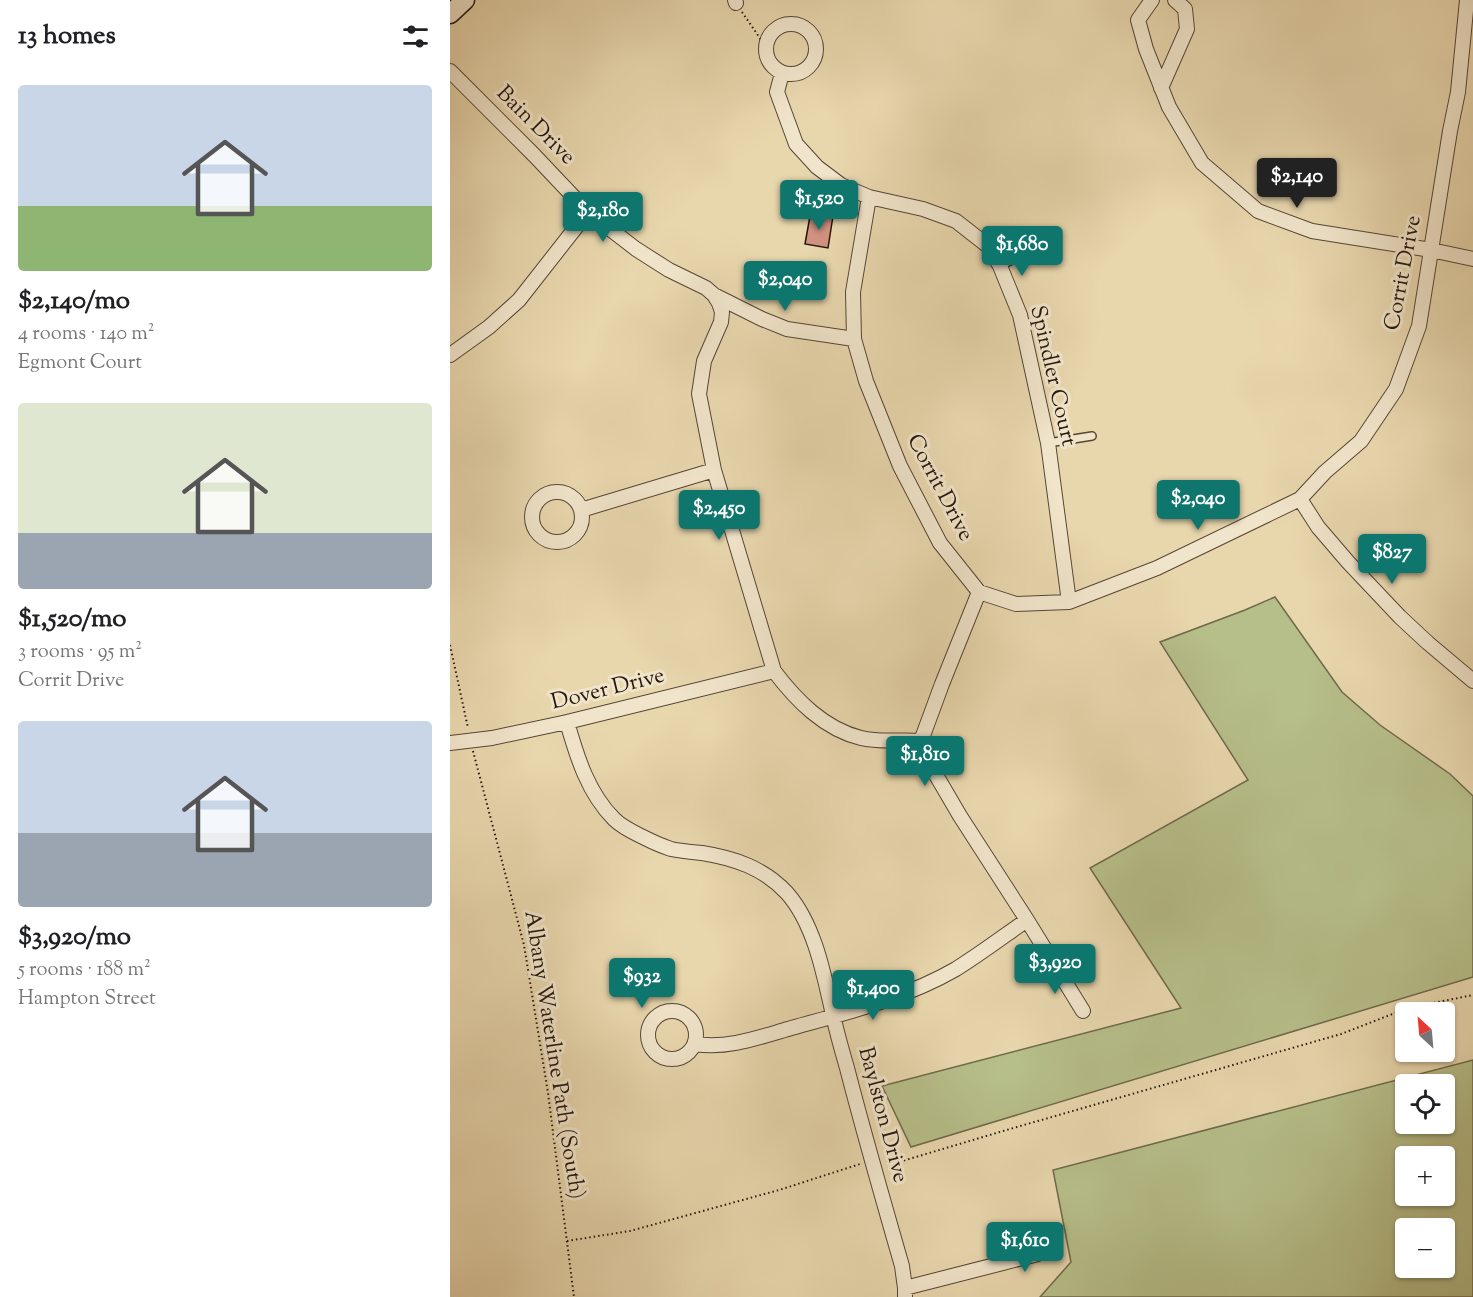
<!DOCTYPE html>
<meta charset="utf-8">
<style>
:root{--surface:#fff;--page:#f6f6f6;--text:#202124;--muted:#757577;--accent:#0f766e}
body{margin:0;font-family:"Sorts Mill Goudy",serif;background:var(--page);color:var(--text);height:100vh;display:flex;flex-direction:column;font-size:22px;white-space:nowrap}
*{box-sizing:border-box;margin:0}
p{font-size:20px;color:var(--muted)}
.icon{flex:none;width:33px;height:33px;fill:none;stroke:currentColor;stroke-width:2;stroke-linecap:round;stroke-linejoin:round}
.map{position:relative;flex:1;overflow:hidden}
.details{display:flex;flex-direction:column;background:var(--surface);width:450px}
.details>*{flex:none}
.needle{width:39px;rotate:334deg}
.fabs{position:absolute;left:945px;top:1002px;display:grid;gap:12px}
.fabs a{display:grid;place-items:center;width:60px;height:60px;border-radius:6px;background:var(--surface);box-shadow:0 2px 4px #0004;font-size:30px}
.price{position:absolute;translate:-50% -51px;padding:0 14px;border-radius:6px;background:var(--accent);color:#fff;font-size:20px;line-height:39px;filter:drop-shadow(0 2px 3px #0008)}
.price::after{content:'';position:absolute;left:50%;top:36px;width:18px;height:14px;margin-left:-9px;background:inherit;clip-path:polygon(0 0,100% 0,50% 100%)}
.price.on{background:#222;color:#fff}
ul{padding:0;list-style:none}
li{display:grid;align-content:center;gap:12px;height:318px;padding:0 18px}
li span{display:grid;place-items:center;height:186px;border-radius:6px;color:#555}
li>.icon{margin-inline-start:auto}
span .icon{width:108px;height:108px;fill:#fffc;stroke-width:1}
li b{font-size:26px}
h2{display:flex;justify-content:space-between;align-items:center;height:72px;padding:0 18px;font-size:26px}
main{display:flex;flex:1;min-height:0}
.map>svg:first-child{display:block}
</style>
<main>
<section class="details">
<h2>13 homes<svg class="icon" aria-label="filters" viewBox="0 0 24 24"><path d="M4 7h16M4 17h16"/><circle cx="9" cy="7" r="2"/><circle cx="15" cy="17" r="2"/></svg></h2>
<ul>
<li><span style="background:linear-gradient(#c9d6e8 65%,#8fb573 0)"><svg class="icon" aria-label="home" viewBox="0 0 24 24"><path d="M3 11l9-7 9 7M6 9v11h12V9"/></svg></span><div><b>$2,140/mo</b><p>4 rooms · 140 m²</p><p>Egmont Court</p></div></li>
<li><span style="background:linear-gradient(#dfe7d0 70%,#9aa5b1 0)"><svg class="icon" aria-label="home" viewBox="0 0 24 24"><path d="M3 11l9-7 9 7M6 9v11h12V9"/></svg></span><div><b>$1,520/mo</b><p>3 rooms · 95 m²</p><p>Corrit Drive</p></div></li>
<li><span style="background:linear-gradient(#c9d6e8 60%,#9aa5b1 0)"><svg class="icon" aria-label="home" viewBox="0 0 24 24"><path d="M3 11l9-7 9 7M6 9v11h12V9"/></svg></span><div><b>$3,920/mo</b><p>5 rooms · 188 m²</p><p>Hampton Street</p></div></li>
</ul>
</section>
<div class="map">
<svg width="1023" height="1297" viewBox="0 0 1023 1297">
<rect width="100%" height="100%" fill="#e8d6ad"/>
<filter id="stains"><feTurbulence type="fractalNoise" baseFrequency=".00333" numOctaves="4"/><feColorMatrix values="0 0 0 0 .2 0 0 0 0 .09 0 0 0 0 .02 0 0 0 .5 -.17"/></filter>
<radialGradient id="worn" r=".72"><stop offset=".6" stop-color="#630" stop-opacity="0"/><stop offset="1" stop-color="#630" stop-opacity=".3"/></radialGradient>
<path fill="#b6be89" stroke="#6e6a4b" stroke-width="1.5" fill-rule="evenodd" d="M825,597L892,692L930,725L1000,774L1023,796V977L461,1147L432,1086L731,1008L640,868L798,780L710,642L795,610Z
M1023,1060V1297H590L621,1262L603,1170ZM956,1084H994V1124H956ZM956,1156H994V1196H956ZM956,1228H994V1268H956Z"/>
<path fill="#d29280" stroke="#26160d" stroke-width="1.5" d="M360,216H383L378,248L355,244Z"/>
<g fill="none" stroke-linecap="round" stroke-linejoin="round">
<defs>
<path id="service" d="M550,266L595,244
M598,443L642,436"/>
<path id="minor" d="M285,0L286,3
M702,0L688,20L696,49L719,107L752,163L808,211L862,231L981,250L1023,259
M316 49a25 25 0 1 1 50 0a25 25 0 1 1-50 0Z
M0,71L84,155L138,212L186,249L219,270L256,288L264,295L269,303L272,312L271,322L254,361L249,394L264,470L324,671C346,700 374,729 411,738C431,743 451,739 471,741
M332,73L327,92L346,144L367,167L391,185L419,197L473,209L506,221L538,246L550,266L570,315L598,443L619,602
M711,88L737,29L735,9L725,0
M419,197L403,292L404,339L416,381L450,466L490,543L529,592L566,604L619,602L707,568L850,499L875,472L911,441L946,389L969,326L1000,131L1008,92L1017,0
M264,295L312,319L337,329L404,339
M0,355L39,327L69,300L138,212
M82 517a25 25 0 1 1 50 0a25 25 0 1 1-50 0Z
M850,499L868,527L898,562L950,617L978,643L1023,681
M131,510L264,470
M529,592L492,684L471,741L486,775L510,816L577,920L633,1011
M117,722C127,757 138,793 164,819C173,828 185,833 195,838C203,842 212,846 221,849C231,851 242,852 252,853C284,858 314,868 337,893C365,925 374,975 383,1015C387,1033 392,1051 397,1068C414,1134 433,1200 452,1266L455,1288V1297
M0,743L42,738L117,722L324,671
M198 1035a24 24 0 1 1 48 0a24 24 0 1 1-48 0Z
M245,1044C277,1049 307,1038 338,1029C395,1013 454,999 506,969C530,954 554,936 577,920
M455,1288L588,1254"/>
<path id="secondary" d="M0,14L15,0"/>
</defs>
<use href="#service" stroke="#564635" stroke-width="10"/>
<use href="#minor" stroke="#564635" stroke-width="16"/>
<use href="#secondary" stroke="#26160d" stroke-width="21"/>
<path stroke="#26160d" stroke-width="2" stroke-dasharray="1.5 3" stroke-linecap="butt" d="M292,12L316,47
M0,645L18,728
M23,751L74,945L98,1093L124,1297
M436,1161L449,1162L553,1131L891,1034L958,1008L1023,995
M117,1241L180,1231L329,1190L410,1164"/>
<use href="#service" stroke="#f0e4ca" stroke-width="7"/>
<use href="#minor" stroke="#f0e4ca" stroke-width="14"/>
<use href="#secondary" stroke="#f0e4ca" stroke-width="18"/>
</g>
<g text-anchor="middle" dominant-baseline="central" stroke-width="6" stroke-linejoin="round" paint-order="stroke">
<g font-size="22" fill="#26160d" stroke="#f0e4ca">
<text transform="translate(85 126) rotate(45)">Bain Drive</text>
<text transform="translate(954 273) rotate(-79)">Corrit Drive</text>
<text transform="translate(602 376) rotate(77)">Spindler Court</text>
<text transform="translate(489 488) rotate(62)">Corrit Drive</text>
<text transform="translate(158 690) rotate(-14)">Dover Drive</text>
<text transform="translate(103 1055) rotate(81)">Albany Waterline Path (South)</text>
<text transform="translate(432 1115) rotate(75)">Baylston Drive</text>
</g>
</g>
<rect width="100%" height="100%" filter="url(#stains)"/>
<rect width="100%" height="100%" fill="url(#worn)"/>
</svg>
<div class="fabs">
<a><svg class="needle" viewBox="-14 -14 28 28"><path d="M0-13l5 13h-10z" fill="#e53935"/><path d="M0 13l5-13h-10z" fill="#757577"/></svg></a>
<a><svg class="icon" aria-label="locate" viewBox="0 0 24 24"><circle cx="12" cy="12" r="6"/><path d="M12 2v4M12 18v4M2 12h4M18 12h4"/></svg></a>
<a>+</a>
<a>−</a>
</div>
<b class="price on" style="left:847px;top:209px">$2,140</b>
<b class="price" style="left:369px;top:231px">$1,520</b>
<b class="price" style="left:153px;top:243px">$2,180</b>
<b class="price" style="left:572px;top:277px">$1,680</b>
<b class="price" style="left:335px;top:312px">$2,040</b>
<b class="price" style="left:748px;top:531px">$2,040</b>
<b class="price" style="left:269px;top:541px">$2,450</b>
<b class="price" style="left:942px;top:585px">$827</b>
<b class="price" style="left:475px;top:787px">$1,810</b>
<b class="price" style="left:605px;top:995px">$3,920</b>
<b class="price" style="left:192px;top:1009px">$932</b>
<b class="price" style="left:423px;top:1021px">$1,400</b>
<b class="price" style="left:575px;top:1273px">$1,610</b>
</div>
</main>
